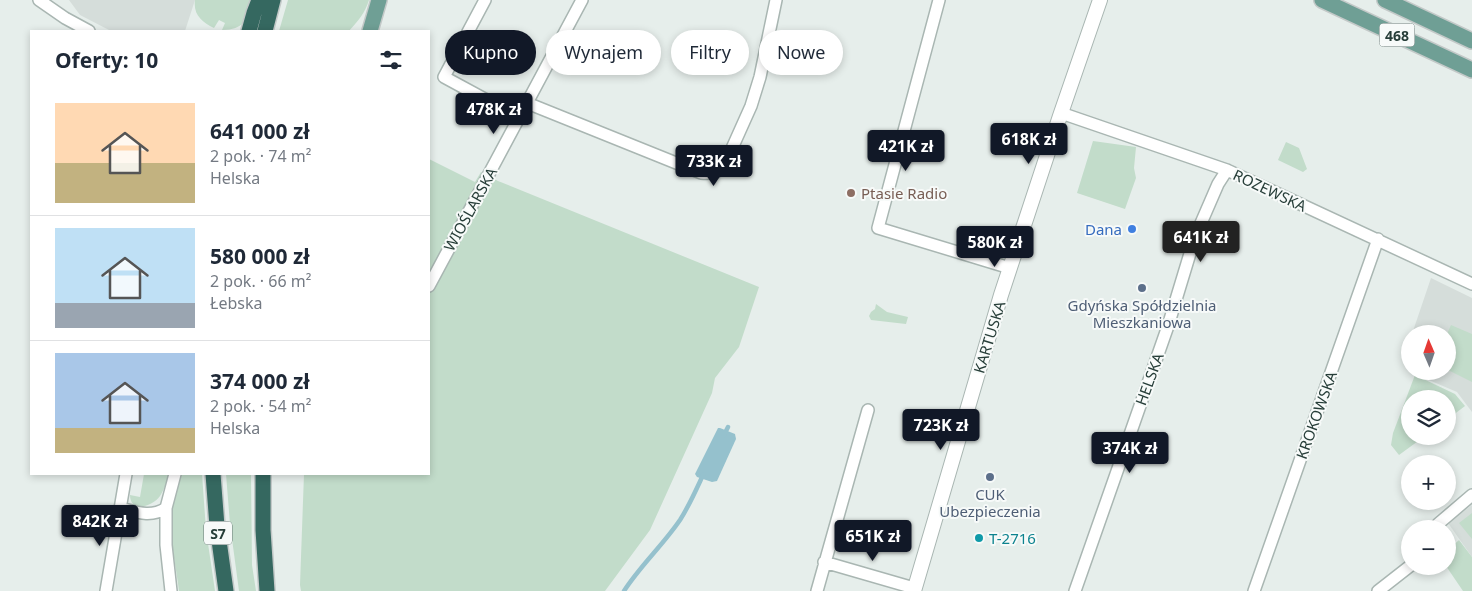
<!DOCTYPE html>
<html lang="pl">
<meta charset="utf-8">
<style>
:root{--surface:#fff;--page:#f2f2f3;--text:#1f2937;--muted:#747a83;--line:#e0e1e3;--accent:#111827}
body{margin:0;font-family:"Noto Sans",sans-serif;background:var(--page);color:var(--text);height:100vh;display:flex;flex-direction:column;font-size:19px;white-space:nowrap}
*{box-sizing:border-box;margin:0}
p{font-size:16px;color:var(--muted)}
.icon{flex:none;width:28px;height:28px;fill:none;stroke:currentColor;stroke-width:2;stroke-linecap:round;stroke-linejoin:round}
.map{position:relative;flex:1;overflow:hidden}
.sheet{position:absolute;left:30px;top:30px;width:400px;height:445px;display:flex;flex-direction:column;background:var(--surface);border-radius:0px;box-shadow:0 2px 8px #0003}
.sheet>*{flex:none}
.banner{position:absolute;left:445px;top:30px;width:475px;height:45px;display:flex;gap:10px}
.needle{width:32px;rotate:358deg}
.controls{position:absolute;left:1401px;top:325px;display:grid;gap:10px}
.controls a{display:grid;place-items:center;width:55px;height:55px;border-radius:50%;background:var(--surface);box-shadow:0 2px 8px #0003;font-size:25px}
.price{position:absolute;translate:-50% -42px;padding:0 11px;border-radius:5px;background:var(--accent);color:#fff;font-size:16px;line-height:32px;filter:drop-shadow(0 1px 2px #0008)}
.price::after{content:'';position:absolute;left:50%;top:30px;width:15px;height:11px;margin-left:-8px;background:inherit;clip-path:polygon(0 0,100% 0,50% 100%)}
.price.current{background:#222;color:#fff}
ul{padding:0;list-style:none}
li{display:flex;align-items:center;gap:15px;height:125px;padding:0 25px}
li+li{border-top:1px solid var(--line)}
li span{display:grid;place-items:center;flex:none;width:140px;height:100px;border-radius:0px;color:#555}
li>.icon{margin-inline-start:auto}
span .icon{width:60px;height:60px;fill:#fffc;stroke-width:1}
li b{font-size:21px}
h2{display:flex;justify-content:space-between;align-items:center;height:60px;padding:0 25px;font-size:21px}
.chip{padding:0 18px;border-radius:22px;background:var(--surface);box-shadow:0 2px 8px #0003;font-size:18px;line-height:45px}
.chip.current{background:var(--accent);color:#fff}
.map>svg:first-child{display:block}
</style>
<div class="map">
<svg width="1472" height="591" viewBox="0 0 1472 591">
<rect width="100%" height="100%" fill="#e6eeeb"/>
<path fill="#d5ddda" d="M69,0H195L185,31H111L80,15Z
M1431,278L1472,298V412L1457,392L1410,372L1448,371V334H1412Z
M1472,505V557L1448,523Z"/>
<path fill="#c2dcca" d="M195,0H254C248,19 244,30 222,30L225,23L219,20L214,28C202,22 193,15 195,0Z
M288,0H369C365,13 358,21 349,31H279Z
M1093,141L1136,147L1134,168L1136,178L1125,209L1077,193Z
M1286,142L1299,148L1307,169L1303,172L1278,160Z
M429,159L475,182L481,172L498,181L759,287L739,347L715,378L712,393L650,530L605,591H301L300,585L304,474H429Z
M876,304L887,312L908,317L906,324L871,320L869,316L871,312L875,309Z
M1451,325L1472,334V382L1448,370L1447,334Z
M1415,375L1455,394L1465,406L1448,419V399H1410V436H1425L1399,455L1391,445L1393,433Z
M144,474H169C167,481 164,490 160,496C152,507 130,513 130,495L140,497Z
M182,474H202L206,530L215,591H179C176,565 169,538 171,512C173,499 178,486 182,474Z
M226,474H251L252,565L256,591H239L230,524Z
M1472,513V539L1459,523Z
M1459,540L1472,557V591H1463L1446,566H1448V550Z"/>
<path fill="#95c1cd" d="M718,428H720L735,434L736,439L717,481L712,482L697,477L695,474Z"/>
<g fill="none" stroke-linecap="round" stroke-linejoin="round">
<path stroke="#95c1cd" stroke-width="4.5" d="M724,435L728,427
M624,591C640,566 663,545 680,520C689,506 696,490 703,475"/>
<defs>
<path id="minor" d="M39,0L65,18L89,31
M485,0L444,77L518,117
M939,0L878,228L1010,268
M527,103L701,173C713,174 718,173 725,164L751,106L760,77L776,0
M1061,113L1227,170L1472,284
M429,286L582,0
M120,508C136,512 151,518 166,508
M1437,529L1438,524L1472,495
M824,562L914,588
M106,591L126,474
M171,591L166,545V508L175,474
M817,591L868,410
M1075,591L1168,326L1195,237L1218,184L1227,170
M1254,591L1378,239
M1378,591L1410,566"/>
<path id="tertiary" d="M914,591L1001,295L1060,116L1100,0"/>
<path id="primary" d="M1322,0L1472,70
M1385,0L1472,41
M370,31L379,0"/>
<path id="motorway" d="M249,31L254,13L259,0
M265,31L273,0
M213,474L217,526L226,591
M263,474V530L267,591"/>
</defs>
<use href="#minor" stroke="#a9b6b2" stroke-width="14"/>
<use href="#tertiary" stroke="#a9b6b2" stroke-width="16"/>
<use href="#primary" stroke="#c3c9c8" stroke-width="18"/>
<use href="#motorway" stroke="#c3c9c8" stroke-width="18"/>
<use href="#minor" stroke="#fff" stroke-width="11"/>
<use href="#tertiary" stroke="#fff" stroke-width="14"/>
<use href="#primary" stroke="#6f9f95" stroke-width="15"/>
<use href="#motorway" stroke="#356860" stroke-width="15"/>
</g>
<circle fill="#8d6e63" stroke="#f7faf9" stroke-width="2" cx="851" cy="193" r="5"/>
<circle fill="#3f7fe0" stroke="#f7faf9" stroke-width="2" cx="1132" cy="229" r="5"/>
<g fill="#5c6f8a" stroke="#f7faf9" stroke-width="2">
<circle cx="1142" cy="288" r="5"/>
<circle cx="990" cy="477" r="5"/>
</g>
<circle fill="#0f9aa8" stroke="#f7faf9" stroke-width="2" cx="979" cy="538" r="5"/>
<g text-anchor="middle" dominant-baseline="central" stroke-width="4" stroke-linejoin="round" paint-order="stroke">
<g fill="#f7faf9" stroke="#657673" stroke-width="1">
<rect x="1379.5" y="23.5" width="35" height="23" rx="4"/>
<rect x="204" y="521.5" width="28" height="23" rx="4"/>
</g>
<g font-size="14" font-weight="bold" fill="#273e39">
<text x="1397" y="35">468</text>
<text x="218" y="533">S7</text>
</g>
<g font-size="15" fill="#273e39" stroke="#f7faf9">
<text transform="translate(1270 190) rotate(25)">ROZEWSKA</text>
<text transform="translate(470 209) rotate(-61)">WIOŚLARSKA</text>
<text transform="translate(989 337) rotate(-73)">KARTUSKA</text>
<text transform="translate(1149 379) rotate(-70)">HELSKA</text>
<text transform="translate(1316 415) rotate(-70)">KROKOWSKA</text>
</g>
<g font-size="15" fill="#785e54" stroke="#f7faf9" text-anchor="start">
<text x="861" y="193">Ptasie Radio</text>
</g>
<g font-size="15" fill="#366cbe" stroke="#f7faf9" text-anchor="end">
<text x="1122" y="229">Dana</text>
</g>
<g font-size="15" fill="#4e5e75" stroke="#f7faf9">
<text x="1142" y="305">Gdyńska Spółdzielnia<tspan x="1142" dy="17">Mieszkaniowa</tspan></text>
<text x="990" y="494">CUK<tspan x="990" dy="17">Ubezpieczenia</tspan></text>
</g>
<g font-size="15" fill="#0d838f" stroke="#f7faf9" text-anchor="start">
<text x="989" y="538">T-2716</text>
</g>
</g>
</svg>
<div class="controls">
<a><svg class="needle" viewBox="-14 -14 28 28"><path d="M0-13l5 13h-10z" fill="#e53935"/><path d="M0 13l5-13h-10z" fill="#747a83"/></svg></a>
<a><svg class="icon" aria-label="layers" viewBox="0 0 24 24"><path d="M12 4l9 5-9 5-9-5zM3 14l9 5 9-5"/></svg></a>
<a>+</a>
<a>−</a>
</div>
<b class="price" style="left:494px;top:135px">478K zł</b>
<b class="price" style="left:1029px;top:165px">618K zł</b>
<b class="price" style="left:906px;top:172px">421K zł</b>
<b class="price" style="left:714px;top:187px">733K zł</b>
<b class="price current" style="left:1201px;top:263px">641K zł</b>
<b class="price" style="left:995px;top:268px">580K zł</b>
<b class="price" style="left:941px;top:451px">723K zł</b>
<b class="price" style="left:1130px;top:474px">374K zł</b>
<b class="price" style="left:100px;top:547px">842K zł</b>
<b class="price" style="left:873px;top:562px">651K zł</b>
<div class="banner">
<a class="chip current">Kupno</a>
<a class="chip">Wynajem</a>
<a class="chip">Filtry</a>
<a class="chip">Nowe</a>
</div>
<section class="sheet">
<h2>Oferty: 10<svg class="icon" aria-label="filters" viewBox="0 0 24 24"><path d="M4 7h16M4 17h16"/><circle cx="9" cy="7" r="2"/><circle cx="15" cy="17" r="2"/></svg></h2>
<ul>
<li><span style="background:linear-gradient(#ffd9b3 60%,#c2b280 0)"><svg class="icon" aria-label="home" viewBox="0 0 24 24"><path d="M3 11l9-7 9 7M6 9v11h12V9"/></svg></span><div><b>641 000 zł</b><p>2 pok. · 74 m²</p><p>Helska</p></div></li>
<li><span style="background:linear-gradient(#bfe0f5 75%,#9aa5b1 0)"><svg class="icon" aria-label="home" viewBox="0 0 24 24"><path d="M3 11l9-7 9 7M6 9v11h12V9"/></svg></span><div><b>580 000 zł</b><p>2 pok. · 66 m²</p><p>Łebska</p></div></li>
<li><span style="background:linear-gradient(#a9c7e8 75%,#c2b280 0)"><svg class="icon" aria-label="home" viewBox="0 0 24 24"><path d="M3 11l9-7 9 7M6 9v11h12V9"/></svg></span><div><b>374 000 zł</b><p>2 pok. · 54 m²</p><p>Helska</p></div></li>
</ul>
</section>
</div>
